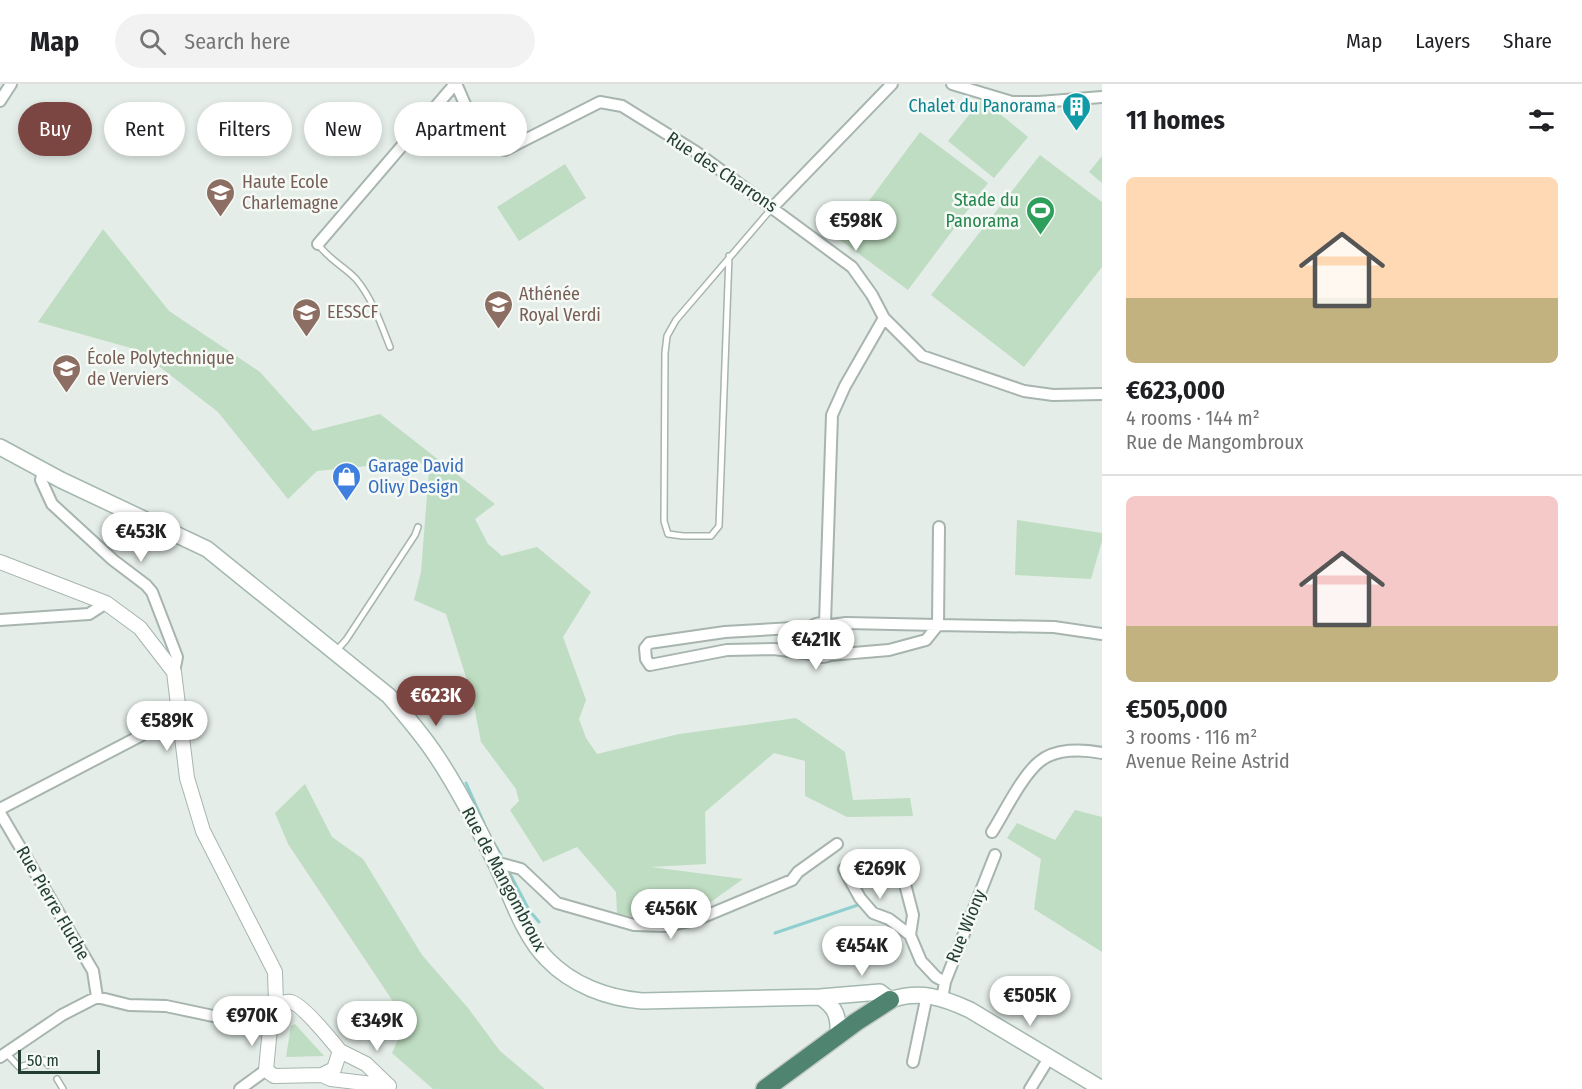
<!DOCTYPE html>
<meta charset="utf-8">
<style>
:root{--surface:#fff;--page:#f2f2f2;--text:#202124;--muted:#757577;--line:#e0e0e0;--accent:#7b4541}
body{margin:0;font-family:"Fira Sans Condensed",sans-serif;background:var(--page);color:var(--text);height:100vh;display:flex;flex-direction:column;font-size:22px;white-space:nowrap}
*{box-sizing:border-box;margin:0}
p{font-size:20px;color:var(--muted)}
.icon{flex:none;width:33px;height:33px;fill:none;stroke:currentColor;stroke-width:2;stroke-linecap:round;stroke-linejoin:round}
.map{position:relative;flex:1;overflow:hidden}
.panel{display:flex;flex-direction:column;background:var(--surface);width:480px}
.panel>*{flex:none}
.banner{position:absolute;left:18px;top:18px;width:570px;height:54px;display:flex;gap:12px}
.scale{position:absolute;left:18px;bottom:15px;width:82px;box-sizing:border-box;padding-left:6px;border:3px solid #243e33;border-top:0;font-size:16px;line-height:21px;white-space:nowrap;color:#243e33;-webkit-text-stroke:4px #f5faf7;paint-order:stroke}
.price{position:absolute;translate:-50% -51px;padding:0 14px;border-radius:21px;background:#fff;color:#222;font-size:20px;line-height:39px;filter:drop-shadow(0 2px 3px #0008)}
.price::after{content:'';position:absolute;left:50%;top:36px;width:18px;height:14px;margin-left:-9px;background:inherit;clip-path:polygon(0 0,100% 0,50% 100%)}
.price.selected{background:var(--accent);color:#fff}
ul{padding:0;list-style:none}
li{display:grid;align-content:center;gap:12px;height:318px;padding:0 24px}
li+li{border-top:2px solid var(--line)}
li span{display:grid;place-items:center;height:186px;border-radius:9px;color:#555}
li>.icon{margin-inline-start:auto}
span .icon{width:108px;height:108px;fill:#fffc;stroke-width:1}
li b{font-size:26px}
h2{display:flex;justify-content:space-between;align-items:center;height:72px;padding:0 24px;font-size:26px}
.pill{padding:0 21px;border-radius:27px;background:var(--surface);box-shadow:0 3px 9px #0003;font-size:21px;line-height:54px}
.pill.selected{background:var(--accent);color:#fff}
header{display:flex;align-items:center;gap:36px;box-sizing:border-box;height:84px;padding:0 30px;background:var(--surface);border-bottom:2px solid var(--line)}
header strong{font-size:28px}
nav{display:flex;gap:33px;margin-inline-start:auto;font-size:21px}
.search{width:420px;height:54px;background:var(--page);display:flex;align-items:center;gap:15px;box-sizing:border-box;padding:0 21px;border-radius:33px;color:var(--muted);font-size:22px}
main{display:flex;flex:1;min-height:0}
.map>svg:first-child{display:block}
</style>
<header>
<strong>Map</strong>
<div class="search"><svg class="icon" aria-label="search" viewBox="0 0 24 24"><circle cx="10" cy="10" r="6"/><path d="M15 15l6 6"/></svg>Search here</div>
<nav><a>Map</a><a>Layers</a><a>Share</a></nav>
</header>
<main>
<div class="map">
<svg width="1102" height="1005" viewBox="0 0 1102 1005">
<rect width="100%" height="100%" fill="#e4ede8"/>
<path fill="#bfddc2" d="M982,15L1028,53L994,94L948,57Z
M920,48L988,99L908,206L840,156Z
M1040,71L1102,118V183L1024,283L931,211Z
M1102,72V99L1089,88Z
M565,80L586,114L519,157L497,123Z
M103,145L169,227L260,288L313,347L380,330L495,420L475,435L488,460L502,472L537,463L591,508L563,553L586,616L579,635L586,654L597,670L679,650L796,634L845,668L853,716L910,714L913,732L847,733L805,712V677L774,669L705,728L706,780L651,783L743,795L708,820L643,835L617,829L616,808L577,763L543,778L510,726L519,717L516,705L481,658L472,612L446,530L414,516L421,488L429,386L418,377L317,387L288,415L218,328L138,266L38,238Z
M1017,436L1102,449V457L1091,495L1015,491Z
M305,700L332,753L363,775L422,871L468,924L500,967L545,1005H433L392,969L406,937L288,760L275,729Z
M1075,726L1102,733V868L1034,825L1041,775L1007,754L1017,739L1055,756Z
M295,940L324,972L286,973L291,942Z"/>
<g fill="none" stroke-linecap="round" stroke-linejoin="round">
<path stroke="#8fcfcf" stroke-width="3" d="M466,699L484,739
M494,759L501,771
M508,786L529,826L539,838
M775,849L858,821"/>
<defs>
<path id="service" d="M318,160C329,176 344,182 356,195C372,214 381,240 390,263
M729,172L719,442L711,452H683L668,450L664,437L665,269L667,252L676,236L772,124
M337,566L346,556L415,451L418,443
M6,969L19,983L44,976L48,981
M57,995L63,1005"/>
<path id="minor" d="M456,0C468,24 476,60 505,66L600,18L622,22L696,68L852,183L872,211L884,234L922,272L1024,307L1053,311L1102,310
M952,0L1012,18H1039L1102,13
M0,17L11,0
M773,123L892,0
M318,160L455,0
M43,386L41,396L52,420L113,476L146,501L152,508L177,573L174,588
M939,443L938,541L1054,543L1102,550
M0,536L89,530L106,519
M805 556a17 17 0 1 1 34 0a17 17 0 1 1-34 0Z
M825,539L832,331L845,302L884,234
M811,543L725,548L649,559L645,564L646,575L650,581L727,566L774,565L812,570
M830,571L889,566L926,556L938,541L846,539L831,541
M0,725L142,651
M0,729L93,887L97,913
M992,748C1004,729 1022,692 1039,678C1055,664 1083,665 1102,669
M495,778L521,785L557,819L634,841L665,842L696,836L792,796L798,788L837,760
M844,785L860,814L873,829L889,835L910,851
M906,804L913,831L910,851L921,877L936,893L945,898
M942,915L945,898L995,771
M0,973L62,931L97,913L129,921L166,922L270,944
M913,978L927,911
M240,1005L266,986
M1030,1005L1049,974"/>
<path id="tertiary" d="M0,478L106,519L140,544L174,588L187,694L203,747L275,888L276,920L270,944L266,986L274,992L322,991L334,985L340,967C332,957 302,920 291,918C287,917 280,920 276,920
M340,967L366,980L389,1002
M322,991L331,995L389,1002"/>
<path id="secondary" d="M0,363L61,396L207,465L389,612C405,631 421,649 435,670C458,704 477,742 495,778C511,810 522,850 547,875C572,901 607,914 642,917L820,913L880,908L890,916C920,906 942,913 970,926L1102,1005
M820,913C836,923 839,933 838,951"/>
<path id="trunk" d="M765,1005L856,938L890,916"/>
</defs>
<use href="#service" stroke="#a7b5ae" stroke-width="8"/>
<use href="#minor" stroke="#a7b5ae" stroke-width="14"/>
<use href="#tertiary" stroke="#a7b5ae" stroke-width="16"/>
<use href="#secondary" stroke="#a3b8ae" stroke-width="18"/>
<use href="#trunk" stroke="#c2c9c6" stroke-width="21"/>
<use href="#service" stroke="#fff" stroke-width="5"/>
<use href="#minor" stroke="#fff" stroke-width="10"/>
<use href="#tertiary" stroke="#fff" stroke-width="14"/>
<use href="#secondary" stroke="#fff" stroke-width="15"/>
<use href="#trunk" stroke="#4e8470" stroke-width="18"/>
</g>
<defs>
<symbol id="building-pin" viewBox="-11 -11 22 30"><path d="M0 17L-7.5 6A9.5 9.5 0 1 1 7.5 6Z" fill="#0f9aa8" stroke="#f5faf7"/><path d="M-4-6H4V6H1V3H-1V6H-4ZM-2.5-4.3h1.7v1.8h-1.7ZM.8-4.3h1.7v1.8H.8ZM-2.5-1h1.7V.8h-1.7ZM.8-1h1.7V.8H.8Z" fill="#fff"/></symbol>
<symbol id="school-pin" viewBox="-11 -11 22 30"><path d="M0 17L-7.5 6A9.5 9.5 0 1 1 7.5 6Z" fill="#8d6e63" stroke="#f5faf7"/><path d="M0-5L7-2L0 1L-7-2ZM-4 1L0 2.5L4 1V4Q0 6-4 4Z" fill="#fff"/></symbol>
<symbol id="stadium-pin" viewBox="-11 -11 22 30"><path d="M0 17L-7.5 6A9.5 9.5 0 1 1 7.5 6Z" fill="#2e9e5b" stroke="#f5faf7"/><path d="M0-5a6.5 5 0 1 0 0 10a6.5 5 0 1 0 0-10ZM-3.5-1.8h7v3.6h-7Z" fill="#fff"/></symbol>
<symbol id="shop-pin" viewBox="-11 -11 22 30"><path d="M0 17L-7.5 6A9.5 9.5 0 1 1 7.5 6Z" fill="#3f7fe0" stroke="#f5faf7"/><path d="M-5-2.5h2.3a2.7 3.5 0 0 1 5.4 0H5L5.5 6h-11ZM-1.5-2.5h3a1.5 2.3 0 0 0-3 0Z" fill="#fff"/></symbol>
</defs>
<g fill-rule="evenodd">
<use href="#building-pin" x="1060" y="6" width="33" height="45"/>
<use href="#school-pin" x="204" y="92" width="33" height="45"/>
<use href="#stadium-pin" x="1024" y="110" width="33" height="45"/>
<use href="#school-pin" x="482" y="204" width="33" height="45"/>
<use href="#school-pin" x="290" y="212" width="33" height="45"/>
<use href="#school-pin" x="50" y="268" width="33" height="45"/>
<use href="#shop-pin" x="330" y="376" width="33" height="45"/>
</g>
<g text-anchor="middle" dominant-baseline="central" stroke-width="5" stroke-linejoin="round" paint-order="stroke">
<g font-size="18" fill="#0d838f" stroke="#f5faf7" text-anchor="end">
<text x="1056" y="22">Chalet du Panorama</text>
</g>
<g font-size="18" fill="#243e33" stroke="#f5faf7">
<text transform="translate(722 88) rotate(34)">Rue des Charrons</text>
<text transform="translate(504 795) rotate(62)">Rue de Mangombroux</text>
<text transform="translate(53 819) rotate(60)">Rue Pierre Fluche</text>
<text transform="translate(966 842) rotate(-68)">Rue Wiony</text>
</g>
<g font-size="18" fill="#785e54" stroke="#f5faf7" text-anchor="start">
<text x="242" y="98">Haute Ecole<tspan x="242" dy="21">Charlemagne</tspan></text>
<text x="519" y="210">Athénée<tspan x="519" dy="21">Royal Verdi</tspan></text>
<text x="327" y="228">EESSCF</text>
<text x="87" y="274">École Polytechnique<tspan x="87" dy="21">de Verviers</tspan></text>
</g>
<g font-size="18" fill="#27864d" stroke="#f5faf7" text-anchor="end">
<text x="1019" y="116">Stade du<tspan x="1019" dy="21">Panorama</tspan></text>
</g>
<g font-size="18" fill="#366cbe" stroke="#f5faf7" text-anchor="start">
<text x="368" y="382">Garage David<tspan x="368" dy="21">Olivy Design</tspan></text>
</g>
</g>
</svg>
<div class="scale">50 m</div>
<b class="price" style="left:856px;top:168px">€598K</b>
<b class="price" style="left:141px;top:479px">€453K</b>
<b class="price" style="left:816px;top:587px">€421K</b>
<b class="price selected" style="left:436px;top:643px">€623K</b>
<b class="price" style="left:167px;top:668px">€589K</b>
<b class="price" style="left:880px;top:816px">€269K</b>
<b class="price" style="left:671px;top:856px">€456K</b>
<b class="price" style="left:862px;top:893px">€454K</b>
<b class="price" style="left:1030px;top:943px">€505K</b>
<b class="price" style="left:252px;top:963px">€970K</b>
<b class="price" style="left:377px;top:968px">€349K</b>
<div class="banner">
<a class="pill selected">Buy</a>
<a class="pill">Rent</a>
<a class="pill">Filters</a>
<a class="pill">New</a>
<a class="pill">Apartment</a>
</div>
</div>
<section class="panel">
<h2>11 homes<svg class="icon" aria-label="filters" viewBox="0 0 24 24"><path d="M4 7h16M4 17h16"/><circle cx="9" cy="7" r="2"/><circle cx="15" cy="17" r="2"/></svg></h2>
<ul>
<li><span style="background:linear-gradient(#ffd9b3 65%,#c2b280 0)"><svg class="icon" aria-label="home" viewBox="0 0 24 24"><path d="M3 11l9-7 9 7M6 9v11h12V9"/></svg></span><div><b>€623,000</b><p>4 rooms · 144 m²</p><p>Rue de Mangombroux</p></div></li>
<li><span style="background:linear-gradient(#f6c9c9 70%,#c2b280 0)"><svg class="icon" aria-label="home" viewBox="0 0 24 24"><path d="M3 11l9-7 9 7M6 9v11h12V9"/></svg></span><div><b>€505,000</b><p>3 rooms · 116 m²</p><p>Avenue Reine Astrid</p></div></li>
</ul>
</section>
</main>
